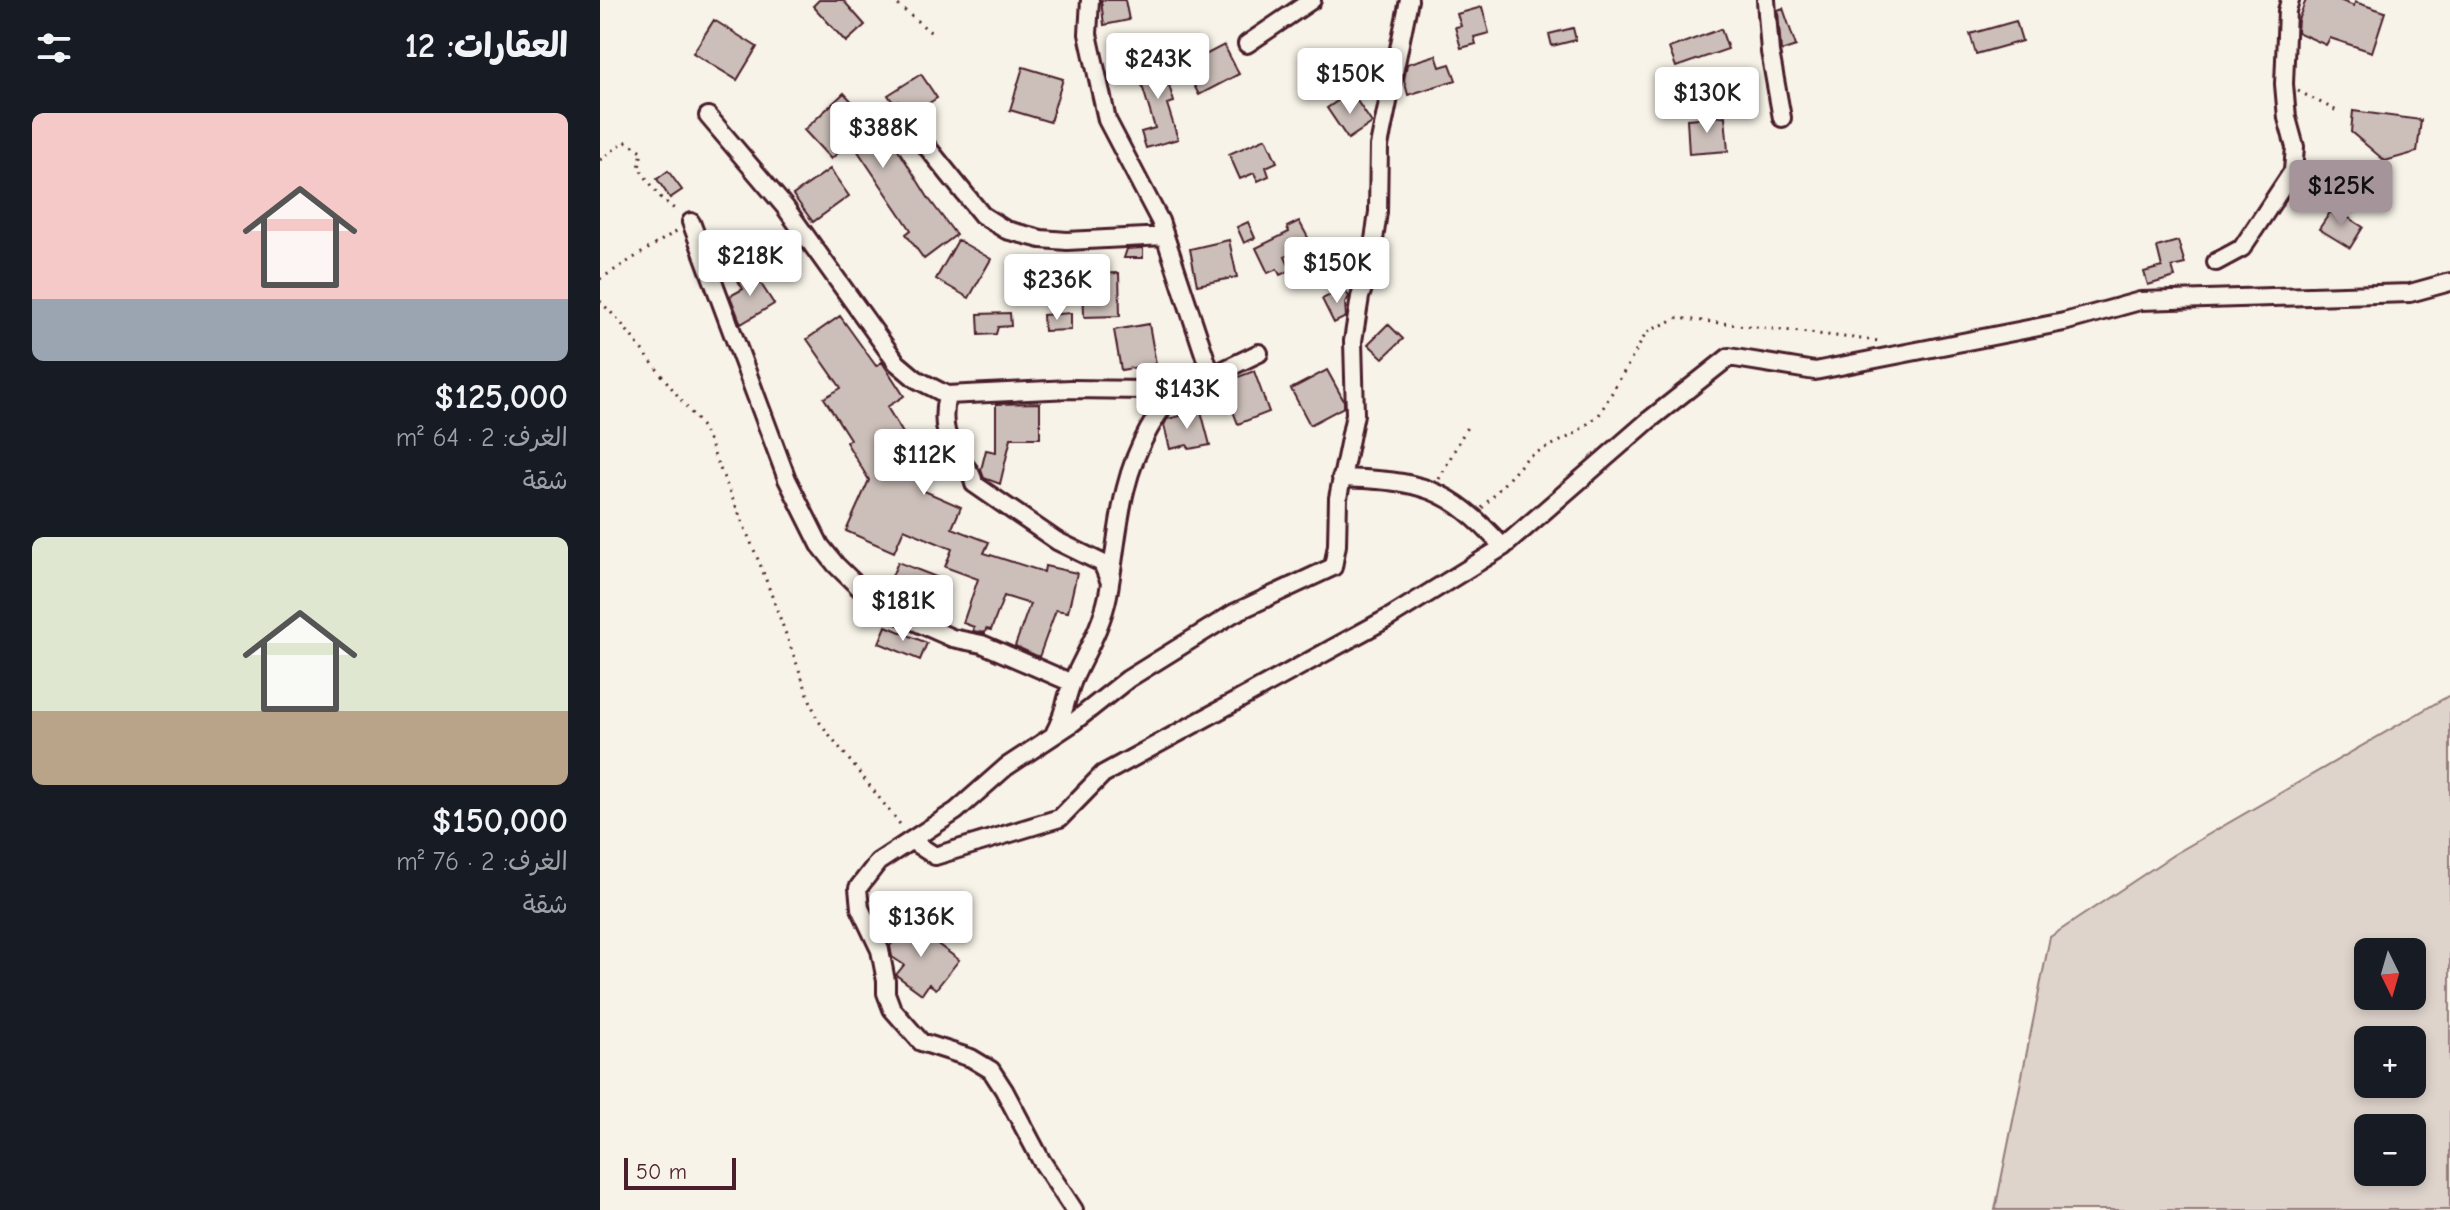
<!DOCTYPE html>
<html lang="ar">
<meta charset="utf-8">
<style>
:root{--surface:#171b24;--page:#20242c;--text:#f1f3f6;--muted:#9ea1a6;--accent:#a6949b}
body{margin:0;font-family:"Comic Neue","Playpen Sans Arabic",sans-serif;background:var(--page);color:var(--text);direction:rtl;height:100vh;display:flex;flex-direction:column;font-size:30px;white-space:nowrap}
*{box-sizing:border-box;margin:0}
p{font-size:26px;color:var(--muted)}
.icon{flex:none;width:44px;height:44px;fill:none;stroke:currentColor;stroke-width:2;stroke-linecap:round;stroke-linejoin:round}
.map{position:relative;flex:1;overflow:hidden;direction:ltr}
.panel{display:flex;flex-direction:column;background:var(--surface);width:600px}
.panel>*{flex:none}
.needle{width:52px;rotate:175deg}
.controls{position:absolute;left:1754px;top:938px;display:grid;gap:16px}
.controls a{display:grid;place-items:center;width:72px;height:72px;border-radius:12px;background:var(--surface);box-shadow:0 4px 12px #0003;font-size:40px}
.scale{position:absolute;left:24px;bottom:20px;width:112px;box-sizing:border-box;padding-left:8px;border:4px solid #4a1f2b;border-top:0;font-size:22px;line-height:28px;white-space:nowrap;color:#4a1f2b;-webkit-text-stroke:6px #f7f3e8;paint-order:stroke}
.price{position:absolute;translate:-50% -68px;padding:0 18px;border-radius:8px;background:#fff;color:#222;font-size:26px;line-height:52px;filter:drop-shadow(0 2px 4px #0008)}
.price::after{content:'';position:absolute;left:50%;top:48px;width:24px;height:18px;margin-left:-12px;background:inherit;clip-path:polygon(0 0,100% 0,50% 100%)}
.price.active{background:var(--accent);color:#111}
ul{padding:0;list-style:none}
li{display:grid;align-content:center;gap:16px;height:424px;padding:0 32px}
li span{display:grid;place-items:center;height:248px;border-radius:12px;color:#555}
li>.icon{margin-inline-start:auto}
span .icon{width:144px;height:144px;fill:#fffc;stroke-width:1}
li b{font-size:34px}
h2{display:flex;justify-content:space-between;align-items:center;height:96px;padding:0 32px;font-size:34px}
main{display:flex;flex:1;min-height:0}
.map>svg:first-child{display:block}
</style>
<main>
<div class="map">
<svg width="1850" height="1210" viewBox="0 0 1850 1210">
<rect width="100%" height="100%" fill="#f7f3e8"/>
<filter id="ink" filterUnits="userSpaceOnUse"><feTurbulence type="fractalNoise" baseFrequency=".0125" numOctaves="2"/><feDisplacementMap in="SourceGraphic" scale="16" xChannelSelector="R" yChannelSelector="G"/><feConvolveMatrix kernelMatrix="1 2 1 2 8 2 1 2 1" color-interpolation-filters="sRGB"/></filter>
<g filter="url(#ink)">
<path fill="#ded4cc" stroke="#947a7c" stroke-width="2" fill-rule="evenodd" d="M1850,695V1210H1395L1450,937L1573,855ZM1768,952H1812V996H1768ZM1768,1040H1812V1084H1768ZM1768,1128H1812V1172H1768Z"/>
<path fill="#ccbfb9" stroke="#4a1f2b" stroke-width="2" d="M219,0H243L265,25L246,42L213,6Z
M501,0H525L529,20L504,25Z
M1706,0H1739L1754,6L1755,2L1785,12L1772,52L1730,38L1726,45L1697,32L1698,20Z
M882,7L889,33L874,37L876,44L861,48L855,27L861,26L857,14Z
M1183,8L1196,46L1181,51L1178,10Z
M114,20L157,47L137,80L93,53Z
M1416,21L1422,41L1376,54L1370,34Z
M973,28L976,40L952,46L949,34Z
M1121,29L1128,49L1076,67L1069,48Z
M555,38L574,102L567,104L578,139L546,148L541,132L555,128L541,82L556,78L543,43Z
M624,45L639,74L599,95L584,66Z
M836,55L840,67L850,64L856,80L808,95L804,80L807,64Z
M423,67L463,79L450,122L410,110Z
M321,74L337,98L318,110L316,107L311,110L301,102L292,101L288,95Z
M751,92L772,123L748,139L727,108Z
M244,93L281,133L286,130L329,199L356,235L324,259L306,234L311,230L251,141L231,159L204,130Z
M1753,111L1821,120L1817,152L1785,161L1751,132Z
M1125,116L1128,151L1089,154L1087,119Z
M666,138L677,162L666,167L669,176L658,181L654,173L640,179L629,154Z
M230,169L249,196L213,222L193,195Z
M68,171L82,190L70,198L57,179Z
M1733,208L1763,227L1750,248L1719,229Z
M699,221L711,243L685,257L691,270L680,275L677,269L668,273L656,248L689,232L687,227Z
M648,222L655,238L644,243L637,227Z
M358,240L391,259L369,298L336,279Z
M629,240L637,277L597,285L590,249Z
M1578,241L1585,264L1572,267L1575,277L1548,285L1544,272L1562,267L1557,247Z
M543,248V258H524L527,249Z
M152,270L174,304L141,324L130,296L143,289L137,279Z
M519,273L520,316L484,317L483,274Z
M744,288L749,297L745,303L746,317L734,323L722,299Z
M410,313L411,326L398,327L396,334L379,335L378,314Z
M471,313V330L444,331L443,315Z
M240,316L276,366L282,362L304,396L287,407L309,443L280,461L326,481L322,490L361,507L352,528L389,542L384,553L444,572L445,566L477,573L468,612L456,610L439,657L415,646L430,604L404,596L391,630L386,629L385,633L373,631L374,627L363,623L378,579L345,567L352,549L304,529L294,552L246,531L269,480L246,442L250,439L224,398L241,388L207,339Z
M549,324L556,364L521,370L514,330Z
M788,324L803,339L783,358L768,344Z
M727,370L744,401V407L710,425L691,389Z
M654,371L669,412L638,424L622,383Z
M440,403V438H411L400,484L384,478L381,470L386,450L396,452V404Z
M601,411L610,445L590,449L587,445L570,449L564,425L567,419Z
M298,562L349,582L338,608L287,588Z
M286,626L327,643L320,660L279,643Z
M308,922L359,960L336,989L329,984L322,994L296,975L304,965L292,957L290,946Z"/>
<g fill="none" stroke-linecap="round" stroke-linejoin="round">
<defs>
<path id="street" d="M490,0L488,34L507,120L560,221L611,375
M1166,0L1170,52L1182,118
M647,44L712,0
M295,111L302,116L382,215L406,230L441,239L467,241L565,236
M108,116L185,207L297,363L316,379L347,395
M91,222L187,479L220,545L236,565L277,605L352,638L382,644L472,683
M1616,262L1642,248L1693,171L1695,147L1687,118L1684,84L1687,11L1690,0
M741,478C821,481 848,486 903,547
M509,580L502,563L457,541L374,484C373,474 367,469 362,462C345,441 341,421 347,395L471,389L545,390L563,395L564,404
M455,732C464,716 466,697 473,680C486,652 502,626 508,595C519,535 518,484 549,429C556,417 563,404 574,394L659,353
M312,841L335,856L460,818L503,774L790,617L903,547L1048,421L1129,357L1215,371L1464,322L1540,301L1810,293L1850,282
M474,1210L441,1160L404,1090L391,1070L371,1058L321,1042L292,1009L286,993V981L280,950L260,908L258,888L278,862L356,811L406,767L471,724L528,679L634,613L733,567L737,545L738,498L755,414L753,341L760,297L770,268L778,212L779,146L809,0"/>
</defs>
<use href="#street" stroke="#4a1f2b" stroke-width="22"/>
<path stroke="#4a1f2b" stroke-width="3" stroke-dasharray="2 6" stroke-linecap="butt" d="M292,0L334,35
M1698,91L1739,112
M0,160L25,141L42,151L39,168L61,198L78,212
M1705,181L1725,198L1728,211
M0,279L78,230
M0,301L21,323L103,428L162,569L217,719L303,828
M839,479L867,427
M882,508L929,456L973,435L999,415L1047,332L1077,318L1279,341"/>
<use href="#street" stroke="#f7f3e8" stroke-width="16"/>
</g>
</g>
</svg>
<div class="controls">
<a><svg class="needle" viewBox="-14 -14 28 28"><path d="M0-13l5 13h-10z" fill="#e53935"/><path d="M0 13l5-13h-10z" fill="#9ea1a6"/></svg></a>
<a>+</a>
<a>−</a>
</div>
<div class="scale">50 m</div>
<b class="price" style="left:558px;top:101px">$243K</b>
<b class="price" style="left:750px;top:116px">$150K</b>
<b class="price" style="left:1107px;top:135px">$130K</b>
<b class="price" style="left:283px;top:170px">$388K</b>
<b class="price active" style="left:1741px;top:228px">$125K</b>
<b class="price" style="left:150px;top:298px">$218K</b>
<b class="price" style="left:737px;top:305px">$150K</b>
<b class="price" style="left:457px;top:322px">$236K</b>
<b class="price" style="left:587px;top:431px">$143K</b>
<b class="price" style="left:324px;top:497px">$112K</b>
<b class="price" style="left:303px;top:643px">$181K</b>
<b class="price" style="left:321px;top:959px">$136K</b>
</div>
<section class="panel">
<h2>العقارات: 12<svg class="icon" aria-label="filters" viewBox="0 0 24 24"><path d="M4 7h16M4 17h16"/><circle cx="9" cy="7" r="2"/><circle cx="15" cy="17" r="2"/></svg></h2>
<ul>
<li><span style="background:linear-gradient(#f6c9c9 75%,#9aa5b1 0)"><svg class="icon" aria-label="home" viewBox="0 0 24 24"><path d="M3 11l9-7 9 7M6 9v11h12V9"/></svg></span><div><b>$125,000</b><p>الغرف: 2 · 64 m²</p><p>شقة</p></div></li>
<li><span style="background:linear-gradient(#dfe7d0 70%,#b9a48a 0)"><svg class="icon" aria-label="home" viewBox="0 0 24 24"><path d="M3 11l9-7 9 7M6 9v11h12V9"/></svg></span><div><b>$150,000</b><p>الغرف: 2 · 76 m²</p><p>شقة</p></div></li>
</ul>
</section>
</main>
